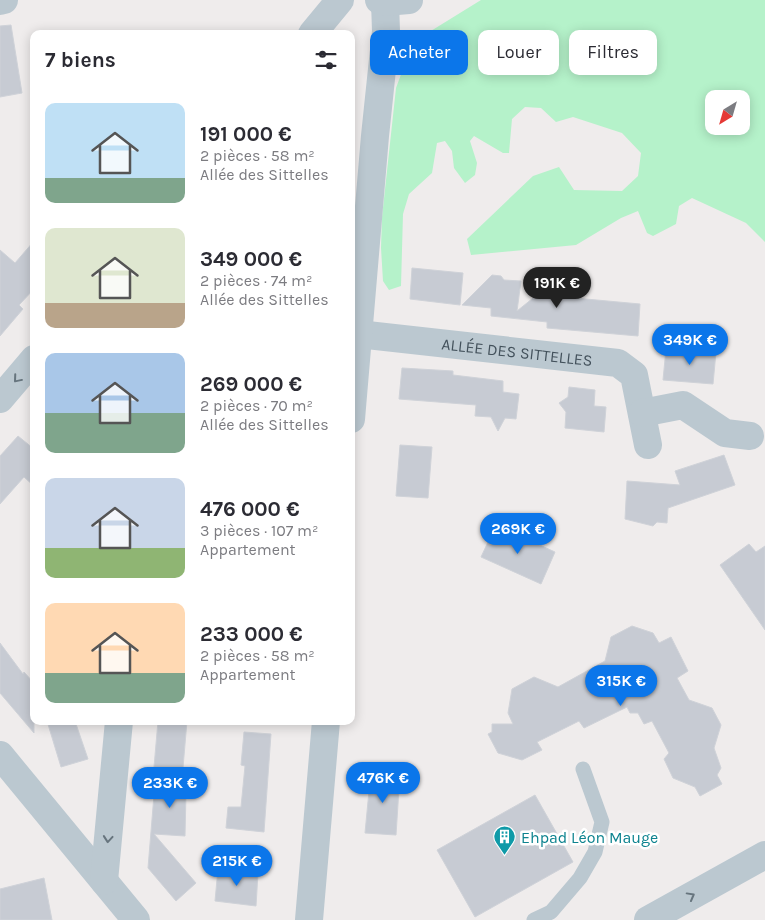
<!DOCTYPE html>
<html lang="fr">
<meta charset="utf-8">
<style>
:root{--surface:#fff;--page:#f2f2f3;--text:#2b2b33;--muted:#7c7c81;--accent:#0b76ea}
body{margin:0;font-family:Karla,sans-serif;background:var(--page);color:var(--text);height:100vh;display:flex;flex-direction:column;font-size:19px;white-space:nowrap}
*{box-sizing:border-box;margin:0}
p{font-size:16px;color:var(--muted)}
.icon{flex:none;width:28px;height:28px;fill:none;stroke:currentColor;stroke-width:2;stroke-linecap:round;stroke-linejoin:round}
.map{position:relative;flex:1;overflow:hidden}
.details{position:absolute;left:30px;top:30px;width:325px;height:695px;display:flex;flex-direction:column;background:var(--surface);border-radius:10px;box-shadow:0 2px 12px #0003}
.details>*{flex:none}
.top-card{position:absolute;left:370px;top:30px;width:320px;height:45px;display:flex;gap:10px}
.needle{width:32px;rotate:217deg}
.fabs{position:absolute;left:705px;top:90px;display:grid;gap:10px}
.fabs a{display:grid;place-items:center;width:45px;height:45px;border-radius:10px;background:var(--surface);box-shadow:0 2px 12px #0003;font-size:25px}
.price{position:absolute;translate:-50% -42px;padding:0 11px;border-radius:18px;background:var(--accent);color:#fff;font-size:16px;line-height:32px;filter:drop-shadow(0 1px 2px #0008)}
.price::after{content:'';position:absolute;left:50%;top:30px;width:15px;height:11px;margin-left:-8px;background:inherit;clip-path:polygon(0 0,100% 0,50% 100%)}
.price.current{background:#222;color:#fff}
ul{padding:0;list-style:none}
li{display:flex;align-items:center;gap:15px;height:125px;padding:0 15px}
li span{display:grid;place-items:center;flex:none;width:140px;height:100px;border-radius:10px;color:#555}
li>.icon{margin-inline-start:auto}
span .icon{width:60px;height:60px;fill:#fffc;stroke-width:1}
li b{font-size:21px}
h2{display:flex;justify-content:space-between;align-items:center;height:60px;padding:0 15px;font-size:21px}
.tag{padding:0 18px;border-radius:10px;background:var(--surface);box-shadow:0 2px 12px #0003;font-size:18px;line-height:45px}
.tag.current{background:var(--accent);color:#fff}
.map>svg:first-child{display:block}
</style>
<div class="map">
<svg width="765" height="920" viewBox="0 0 765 920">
<rect width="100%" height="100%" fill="#efecec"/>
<path fill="#b5f2ca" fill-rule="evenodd" d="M481,0H765V242L746,223L692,198L679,206L676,224L653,236L647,233L638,211L621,218L576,245L471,255L467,239L533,176L559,167L574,190L622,191L638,176L641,153L622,133L573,117L556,122L541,108L525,107L512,119L509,153H503L474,136L470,141L477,163L475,175L465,183L454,168L452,151L445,141L437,143L432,173L409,194L403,214L401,286L389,290L383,281L381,248L382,217L396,88L413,42ZM714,99H741V126H714Z"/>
<path fill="#c7cbd3" stroke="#cfd2d8" d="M11,25L22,93L0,97V26Z
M34,241V289L19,305L23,309L0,336V250L15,263Z
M412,268L463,273L460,305L410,299Z
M492,275L501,276L504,280L521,281L517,311L548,286L558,287L560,291L576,293L575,298L640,304L638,336L547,328V322L491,316V308L462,305Z
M666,349L716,352L713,384L663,380Z
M402,368L453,371V375L503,381V392L519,394L516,419L505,418L498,431L491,417L475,416L476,405L399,399Z
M569,387L595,390L594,406L606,407L604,432L565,428L566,412L559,403L568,397Z
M18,436L34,449V486L24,477L0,504V456Z
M400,445L432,447L428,498L396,496Z
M724,455L735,485L668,508L667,523L657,522L653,526L625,519L627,481L680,485L675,471Z
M496,525L555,552L541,584L481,557Z
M749,544L756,552L765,546V630L720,565Z
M632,626L653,633L659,643L671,637L688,671L677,678L689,700L712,708L721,725L714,748L721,768L717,775L722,784L700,796L695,787L673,778L664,759L669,753L652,721L644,724L638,713H630L627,707L584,728L579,721L537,742L542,750L522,760L498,753L488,734L492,732V724H513L508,713L512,689L534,677L558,687L605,661L611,637Z
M0,643L23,674L24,672L34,683V733L0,693Z
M47,721H75L88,759L61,767Z
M158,721H187L181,791L186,792L185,836L154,834L196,883L176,901L148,868L154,795L176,769L154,767Z
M244,732L271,734L264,832L226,828L228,807H241L245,766L241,765Z
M374,771L400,773L396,835L365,833L369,791H372Z
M535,795L573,862L475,917L437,850Z
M218,869L258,873L256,906L215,901Z
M44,878L52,920H0V889Z"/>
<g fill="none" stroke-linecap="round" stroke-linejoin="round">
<path stroke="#bbc8d0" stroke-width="15" d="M534,920L551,912L580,878L595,852L602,822L583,769"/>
<g stroke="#bbc8d0" stroke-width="28">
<path d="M312,34L340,0"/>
<path id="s1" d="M358,334L618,363L634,375L648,445"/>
<path d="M0,399L34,359"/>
<path d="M642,413L683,405L725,433L750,436"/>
<path d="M351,419L375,136L386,31L385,2"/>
<path d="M0,755L136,920"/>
<path d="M104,881L119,721"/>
<path d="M309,920L326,721"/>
<path d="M648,920L765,855"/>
</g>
<path stroke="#bbc8d0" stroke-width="28" d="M379,0L385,2L409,0
M0,1L4,0"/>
</g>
<defs><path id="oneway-chevron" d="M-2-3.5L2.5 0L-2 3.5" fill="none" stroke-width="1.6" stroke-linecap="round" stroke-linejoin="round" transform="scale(1.25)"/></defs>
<g stroke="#67757e">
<use href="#oneway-chevron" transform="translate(17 379) rotate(130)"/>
<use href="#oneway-chevron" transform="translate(108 839) rotate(95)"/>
<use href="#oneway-chevron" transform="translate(691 896) rotate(-29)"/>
</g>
<defs>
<symbol id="building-pin" viewBox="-11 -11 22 30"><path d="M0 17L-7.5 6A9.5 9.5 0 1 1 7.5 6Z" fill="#0f9aa8" stroke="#fff"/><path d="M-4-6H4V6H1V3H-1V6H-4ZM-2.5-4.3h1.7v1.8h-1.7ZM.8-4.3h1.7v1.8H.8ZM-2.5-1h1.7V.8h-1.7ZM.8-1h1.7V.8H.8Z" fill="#fff"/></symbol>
</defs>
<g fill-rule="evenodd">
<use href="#building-pin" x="492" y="824" width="25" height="34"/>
</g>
<g text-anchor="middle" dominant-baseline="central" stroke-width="5" stroke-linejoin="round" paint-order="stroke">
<g font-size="16" fill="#43515b" stroke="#fff">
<text stroke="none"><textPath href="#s1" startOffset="160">ALLÉE DES SITTELLES</textPath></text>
</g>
<g font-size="16" fill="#0d838f" stroke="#fff" text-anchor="start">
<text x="521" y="837">Ehpad Léon Mauge</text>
</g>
</g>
</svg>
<div class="fabs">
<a><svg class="needle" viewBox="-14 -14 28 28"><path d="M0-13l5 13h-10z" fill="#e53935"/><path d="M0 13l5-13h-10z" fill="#7c7c81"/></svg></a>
</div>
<b class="price current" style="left:557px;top:309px">191K €</b>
<b class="price" style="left:690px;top:366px">349K €</b>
<b class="price" style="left:518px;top:555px">269K €</b>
<b class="price" style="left:621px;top:707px">315K €</b>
<b class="price" style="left:383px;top:804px">476K €</b>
<b class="price" style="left:170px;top:809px">233K €</b>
<b class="price" style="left:237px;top:887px">215K €</b>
<div class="top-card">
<a class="tag current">Acheter</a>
<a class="tag">Louer</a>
<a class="tag">Filtres</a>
</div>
<section class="details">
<h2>7 biens<svg class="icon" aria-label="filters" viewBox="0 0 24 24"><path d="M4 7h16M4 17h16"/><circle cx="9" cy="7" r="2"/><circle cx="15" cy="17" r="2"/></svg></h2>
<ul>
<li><span style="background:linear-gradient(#bfe0f5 75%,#7fa58c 0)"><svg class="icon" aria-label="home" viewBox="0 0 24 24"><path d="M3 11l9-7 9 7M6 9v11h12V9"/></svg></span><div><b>191 000 €</b><p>2 pièces · 58 m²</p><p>Allée des Sittelles</p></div></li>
<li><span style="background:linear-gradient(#dfe7d0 75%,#b9a48a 0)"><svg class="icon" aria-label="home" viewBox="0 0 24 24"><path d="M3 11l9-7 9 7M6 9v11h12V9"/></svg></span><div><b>349 000 €</b><p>2 pièces · 74 m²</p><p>Allée des Sittelles</p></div></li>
<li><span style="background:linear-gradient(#a9c7e8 60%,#7fa58c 0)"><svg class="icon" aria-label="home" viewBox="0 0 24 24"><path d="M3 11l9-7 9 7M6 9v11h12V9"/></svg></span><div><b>269 000 €</b><p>2 pièces · 70 m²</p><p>Allée des Sittelles</p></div></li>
<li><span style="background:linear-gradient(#c9d6e8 70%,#8fb573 0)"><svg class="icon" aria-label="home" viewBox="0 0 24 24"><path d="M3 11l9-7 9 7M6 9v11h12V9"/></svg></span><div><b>476 000 €</b><p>3 pièces · 107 m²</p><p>Appartement</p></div></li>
<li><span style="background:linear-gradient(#ffd9b3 70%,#7fa58c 0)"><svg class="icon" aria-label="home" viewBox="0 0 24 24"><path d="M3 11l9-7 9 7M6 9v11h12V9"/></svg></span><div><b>233 000 €</b><p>2 pièces · 58 m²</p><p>Appartement</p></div></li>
</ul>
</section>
</div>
